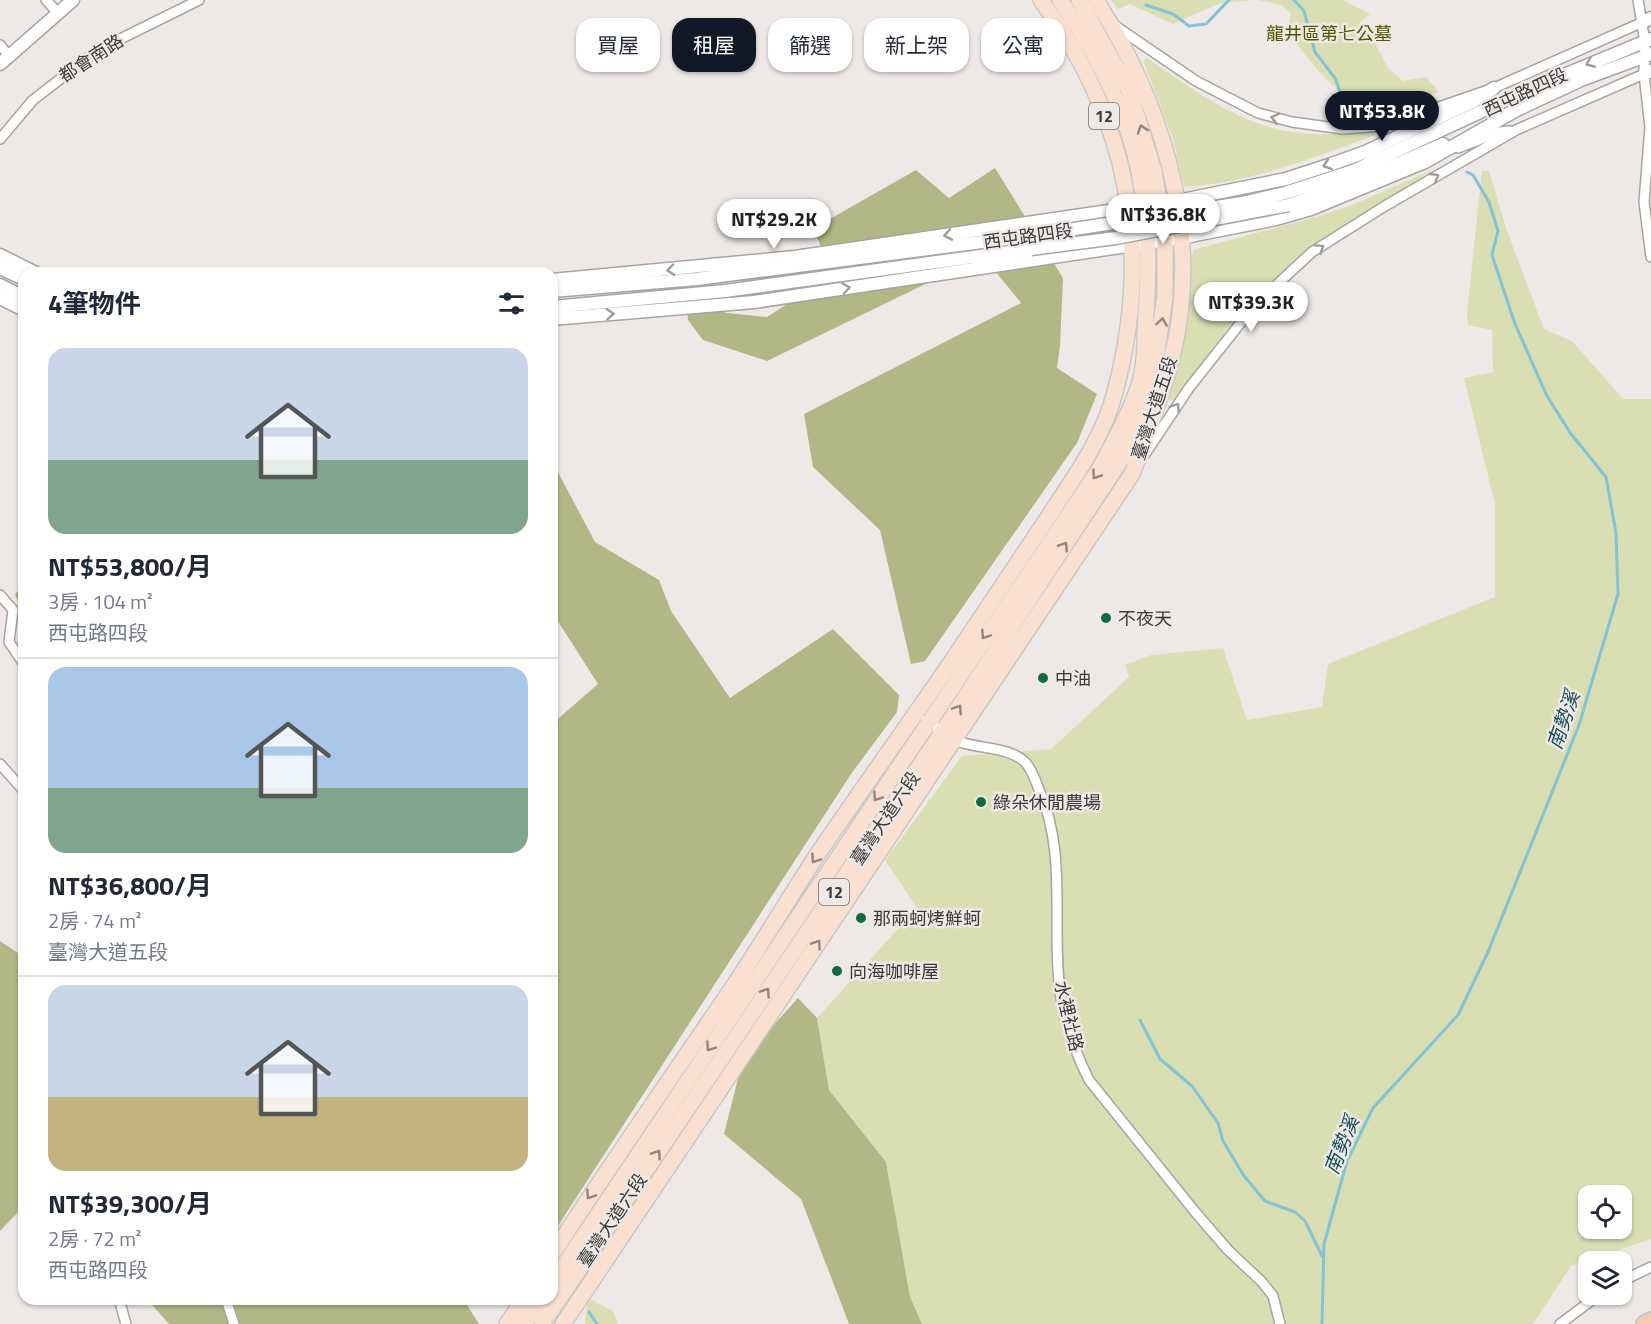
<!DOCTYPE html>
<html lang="zh-TW">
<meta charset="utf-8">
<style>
:root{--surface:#fff;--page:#f6f6f7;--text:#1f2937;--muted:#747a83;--line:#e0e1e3;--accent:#111827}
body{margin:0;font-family:"Titillium Web","Noto Sans TC",sans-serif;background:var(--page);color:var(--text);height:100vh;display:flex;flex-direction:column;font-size:22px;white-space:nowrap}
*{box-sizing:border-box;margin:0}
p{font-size:20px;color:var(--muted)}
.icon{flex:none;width:33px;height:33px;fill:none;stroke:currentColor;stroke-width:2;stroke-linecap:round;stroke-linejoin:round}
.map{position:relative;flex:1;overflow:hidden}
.drawer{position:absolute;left:18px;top:267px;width:540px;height:1038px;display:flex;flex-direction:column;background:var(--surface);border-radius:18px;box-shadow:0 2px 4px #0004}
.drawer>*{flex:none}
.banner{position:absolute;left:576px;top:18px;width:570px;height:54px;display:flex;gap:12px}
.tools{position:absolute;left:1578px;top:1185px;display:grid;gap:12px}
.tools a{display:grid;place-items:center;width:54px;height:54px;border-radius:12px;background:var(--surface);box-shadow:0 2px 4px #0004;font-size:30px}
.price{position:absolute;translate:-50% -51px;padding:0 14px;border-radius:21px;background:#fff;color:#222;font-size:20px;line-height:39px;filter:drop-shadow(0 2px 3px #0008)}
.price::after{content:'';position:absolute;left:50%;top:36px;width:18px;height:14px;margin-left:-9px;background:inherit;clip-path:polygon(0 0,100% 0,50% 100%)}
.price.active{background:var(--accent);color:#fff}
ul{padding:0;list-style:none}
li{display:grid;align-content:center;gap:12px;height:318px;padding:0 30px}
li+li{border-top:2px solid var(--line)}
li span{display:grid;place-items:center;height:186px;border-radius:18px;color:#555}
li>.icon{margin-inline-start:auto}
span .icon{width:108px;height:108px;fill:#fffc;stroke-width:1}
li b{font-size:26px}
h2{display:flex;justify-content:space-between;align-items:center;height:72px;padding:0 30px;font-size:26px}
.chip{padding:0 21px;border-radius:18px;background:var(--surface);box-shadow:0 2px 4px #0004;font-size:21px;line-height:54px}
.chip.active{background:var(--accent);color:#fff}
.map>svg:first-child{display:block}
</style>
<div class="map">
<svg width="1651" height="1324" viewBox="0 0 1651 1324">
<rect width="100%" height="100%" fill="#eee9e6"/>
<path fill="#d9dfb3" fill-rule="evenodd" d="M1111,0H1253L1220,3L1173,24L1130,4L1118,9Z
M1258,0H1342L1370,14L1359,23L1369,32L1388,68L1403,81L1426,77L1439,92L1359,108C1339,94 1299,53 1290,31C1288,25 1290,19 1291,13L1281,5Z
M1147,58C1197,92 1249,133 1313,134C1333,135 1353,132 1373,132L1375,135C1313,158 1250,183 1184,187L1173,139L1143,60Z
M1432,170L1300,260L1230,325L1173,401L1168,398L1193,250L1316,217L1352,205Z
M1482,171H1489L1506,228L1544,329L1572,341L1623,399H1651V1239L1571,1266L1533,1324H922L910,1297L886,1162L829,1090L817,1018L917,908L885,860L962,756L1051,749L1129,677L1125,665L1151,655L1223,648L1247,720L1322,707L1328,664L1495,597V504L1464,378L1493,372L1492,330L1468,325L1467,313ZM1588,1196H1622V1228H1588Z
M588,1298L613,1311L618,1324H585Z"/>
<path fill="#b2b885" d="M995,168L1063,278L1060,346L1057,368L1097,394L1077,443L925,661L911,664L880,530L813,467L804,414L1021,303L983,256L767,361L703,340L688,320L686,300L727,313L767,317L831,276L814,228L916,170L949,198Z
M552,461L595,542L659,580L671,611L730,698L833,629L899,695L897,712L851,774L552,1235V724L598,684L552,612Z
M24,585V617L15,594Z
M0,941L24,957V1206L0,1231Z
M798,998L817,1018L829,1090L886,1162L910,1297L922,1324H849L801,1199L724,1134L743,1059Z
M147,1299H469L467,1305L479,1324H169Z"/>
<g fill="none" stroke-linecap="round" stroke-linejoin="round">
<path stroke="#82c3d4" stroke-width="3" d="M1294,0L1304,11L1315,52L1335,78L1347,111L1359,116
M1146,5L1173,14L1189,26L1206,24L1229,0
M1392,129L1393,130
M1140,1020L1160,1059L1192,1086L1218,1123L1223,1141L1244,1176L1265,1201L1295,1212L1305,1221L1322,1256
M589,1312L597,1324
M1322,1324L1324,1244L1347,1161L1373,1108L1458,1015L1488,952L1579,725L1618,594L1616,533L1606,477L1571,434L1547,396L1515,324L1492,255L1498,231L1489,202L1473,175L1467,172"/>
<defs>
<path id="minor" d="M46,0L58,13
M1638,0L1645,42L1644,74L1650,127L1644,202L1651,257
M1111,23L1196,81L1258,113L1292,122L1343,129L1384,126L1494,88L1643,22
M0,45L9,56
M0,139L33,100L98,50L199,0
M1458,148L1499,132L1510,131
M1145,454L1189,388L1254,306L1312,252L1385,206L1516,130L1644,74
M0,595L13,610L9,642L24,664
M926,720C937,727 948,738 960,742C981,749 1009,747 1025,762C1031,768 1035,779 1038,787C1069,855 1050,927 1061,998C1066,1027 1076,1054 1089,1080L1196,1213L1228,1250L1262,1282L1273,1296L1280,1324
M0,764L24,791
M1622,1281L1651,1267
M119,1299L126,1324
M226,1299L234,1324
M1560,1324L1600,1294"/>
<path id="tertiary" d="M1643,22L1651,18
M0,64L73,0
M1644,74L1651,71
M1508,114L1581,80L1651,54
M1285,193L1353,171L1523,92L1651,39
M1289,205L1358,181L1443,144
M0,255L36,273
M0,268L24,279
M552,280L795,257L1177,201L1286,179L1329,165L1365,152L1474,101L1494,88
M0,285L24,297
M552,291L697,279L1029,236
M0,298L24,310
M552,307L725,291L1031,249
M552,319L754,302L1180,238L1276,219L1311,209L1425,162L1515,111"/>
<path id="primary" d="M552,1255C611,1163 674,1074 735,984C763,942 789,898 817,855C862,789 909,724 954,658C985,612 1016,566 1047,519C1073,479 1103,439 1115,392C1153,249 1129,120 1041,0
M552,1283L1100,468C1114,441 1130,414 1139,385C1146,363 1145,336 1146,313C1155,185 1132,106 1060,0
M507,1324L524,1299
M524,1324L541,1299
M542,1324L943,731L1122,458L1146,397L1156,359L1165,296V240L1154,171L1129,90L1079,0
M563,1324L1132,474C1149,428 1168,382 1177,334C1198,216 1159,99 1096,0"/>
<path id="motorway" d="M1645,1324L1651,1321"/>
</defs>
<use href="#minor" stroke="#a8a4a0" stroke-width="12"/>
<use href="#tertiary" stroke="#a8a4a0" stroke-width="15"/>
<use href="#primary" stroke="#c8c8c7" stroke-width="18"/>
<use href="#motorway" stroke="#c8c8c7" stroke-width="20"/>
<use href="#minor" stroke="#fff" stroke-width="9"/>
<use href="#tertiary" stroke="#fff" stroke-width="12"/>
<use href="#primary" stroke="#fae0d1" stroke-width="15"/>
<use href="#motorway" stroke="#f6cbb3" stroke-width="16"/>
<defs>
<path id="tertiary-bridge" d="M1029,236L1242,203L1285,193
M1031,249L1116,238L1289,205"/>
</defs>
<use href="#tertiary-bridge" stroke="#a8a4a0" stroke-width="15" stroke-linecap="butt"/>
<use href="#tertiary-bridge" stroke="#fff" stroke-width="12"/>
</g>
<defs><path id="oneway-chevron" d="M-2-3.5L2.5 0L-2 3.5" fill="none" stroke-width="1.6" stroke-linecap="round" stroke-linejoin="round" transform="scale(1.5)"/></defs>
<g stroke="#9e9c9c">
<use href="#oneway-chevron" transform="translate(1590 63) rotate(157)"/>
<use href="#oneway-chevron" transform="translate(1275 118) rotate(-165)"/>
<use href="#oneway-chevron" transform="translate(1327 165) rotate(161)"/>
<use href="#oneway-chevron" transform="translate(1435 177) rotate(-30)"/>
<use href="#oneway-chevron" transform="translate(948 235) rotate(170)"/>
<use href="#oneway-chevron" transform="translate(1320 248) rotate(-34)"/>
<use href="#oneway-chevron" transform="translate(671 270) rotate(174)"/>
<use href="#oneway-chevron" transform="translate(846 288) rotate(-8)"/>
<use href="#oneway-chevron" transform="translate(610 314) rotate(-4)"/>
<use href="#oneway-chevron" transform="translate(1176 407) rotate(-56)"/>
</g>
<g stroke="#92857d">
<use href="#oneway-chevron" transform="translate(1142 129) rotate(-109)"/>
<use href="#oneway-chevron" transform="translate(1162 322) rotate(-81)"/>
<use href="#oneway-chevron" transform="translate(1096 475) rotate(124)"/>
<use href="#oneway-chevron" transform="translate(1064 546) rotate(-56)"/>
<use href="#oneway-chevron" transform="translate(985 635) rotate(124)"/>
<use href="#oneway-chevron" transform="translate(958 709) rotate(-57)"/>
<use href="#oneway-chevron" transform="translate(877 797) rotate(124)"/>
<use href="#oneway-chevron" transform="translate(815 859) rotate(124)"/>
<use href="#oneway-chevron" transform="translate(817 944) rotate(-56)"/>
<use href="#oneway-chevron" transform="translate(766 992) rotate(-56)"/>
<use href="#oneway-chevron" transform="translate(710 1047) rotate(125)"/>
<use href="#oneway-chevron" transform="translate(657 1154) rotate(-56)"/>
<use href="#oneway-chevron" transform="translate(590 1195) rotate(123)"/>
</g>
<g fill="#116b3e" stroke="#eee9e6" stroke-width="2">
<circle cx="1106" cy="618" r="6"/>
<circle cx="1043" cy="678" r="6"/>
<circle cx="981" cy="802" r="6"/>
<circle cx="861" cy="918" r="6"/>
<circle cx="837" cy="971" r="6"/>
</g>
<g text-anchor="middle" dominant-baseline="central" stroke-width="5" stroke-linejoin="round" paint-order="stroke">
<g fill="#eee9e6" stroke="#716e6c" stroke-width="1.5">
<rect x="1089" y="103" width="30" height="26" rx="4.5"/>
<rect x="819" y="879" width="30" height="26" rx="4.5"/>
</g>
<g font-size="16" font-weight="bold" fill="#3c3a38">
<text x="1104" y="116">12</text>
<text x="834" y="892">12</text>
</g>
<g font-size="18" fill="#535800" stroke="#eee9e6">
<text x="1329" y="33">龍井區第七公墓</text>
</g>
<g font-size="18" fill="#3c3a38" stroke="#eee9e6">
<text transform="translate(91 58) rotate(-33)">都會南路</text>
<text transform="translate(1525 92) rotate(-25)">西屯路四段</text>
<text transform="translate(1028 236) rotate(-8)">西屯路四段</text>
<text transform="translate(1154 408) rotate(-72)">臺灣大道五段</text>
<text transform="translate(885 818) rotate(-56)">臺灣大道六段</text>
<text transform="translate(1069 1016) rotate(77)">水裡社路</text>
<text transform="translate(612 1220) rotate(-56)">臺灣大道六段</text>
</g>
<g font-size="18" fill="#3c3a38" stroke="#eee9e6" text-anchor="start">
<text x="1118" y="618">不夜天</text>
<text x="1055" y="678">中油</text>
<text x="993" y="802">綠朵休閒農場</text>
<text x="873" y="918">那兩蚵烤鮮蚵</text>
<text x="849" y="971">向海咖啡屋</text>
</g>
<g font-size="20" font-style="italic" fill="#124b58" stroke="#eee9e6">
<text transform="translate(1563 720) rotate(-71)">南勢溪</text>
<text transform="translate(1341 1145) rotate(-68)">南勢溪</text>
</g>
</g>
</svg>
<div class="tools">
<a><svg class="icon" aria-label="locate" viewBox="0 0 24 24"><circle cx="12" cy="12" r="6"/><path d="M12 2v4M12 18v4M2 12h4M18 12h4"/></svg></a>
<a><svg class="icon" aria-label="layers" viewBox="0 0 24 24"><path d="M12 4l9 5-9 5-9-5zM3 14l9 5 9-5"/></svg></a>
</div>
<b class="price active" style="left:1382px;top:142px">NT$53.8K</b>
<b class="price" style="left:1163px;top:245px">NT$36.8K</b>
<b class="price" style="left:774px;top:250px">NT$29.2K</b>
<b class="price" style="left:1251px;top:333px">NT$39.3K</b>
<div class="banner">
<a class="chip">買屋</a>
<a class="chip active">租屋</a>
<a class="chip">篩選</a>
<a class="chip">新上架</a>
<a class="chip">公寓</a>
</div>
<section class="drawer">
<h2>4筆物件<svg class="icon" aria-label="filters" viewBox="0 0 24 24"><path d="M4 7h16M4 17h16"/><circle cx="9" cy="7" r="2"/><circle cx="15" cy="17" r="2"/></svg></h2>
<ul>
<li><span style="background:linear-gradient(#c9d6e8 60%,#7fa58c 0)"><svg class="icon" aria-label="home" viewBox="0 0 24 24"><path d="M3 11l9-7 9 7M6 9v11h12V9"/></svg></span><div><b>NT$53,800/月</b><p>3房 · 104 m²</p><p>西屯路四段</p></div></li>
<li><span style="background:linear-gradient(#a9c7e8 65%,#7fa58c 0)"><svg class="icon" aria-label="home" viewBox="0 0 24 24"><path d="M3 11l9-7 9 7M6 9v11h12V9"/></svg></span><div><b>NT$36,800/月</b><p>2房 · 74 m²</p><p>臺灣大道五段</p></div></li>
<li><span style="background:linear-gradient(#c9d6e8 60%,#c2b280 0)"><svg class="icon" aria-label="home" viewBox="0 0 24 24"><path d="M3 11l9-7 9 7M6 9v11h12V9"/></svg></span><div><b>NT$39,300/月</b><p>2房 · 72 m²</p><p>西屯路四段</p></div></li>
</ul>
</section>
</div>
